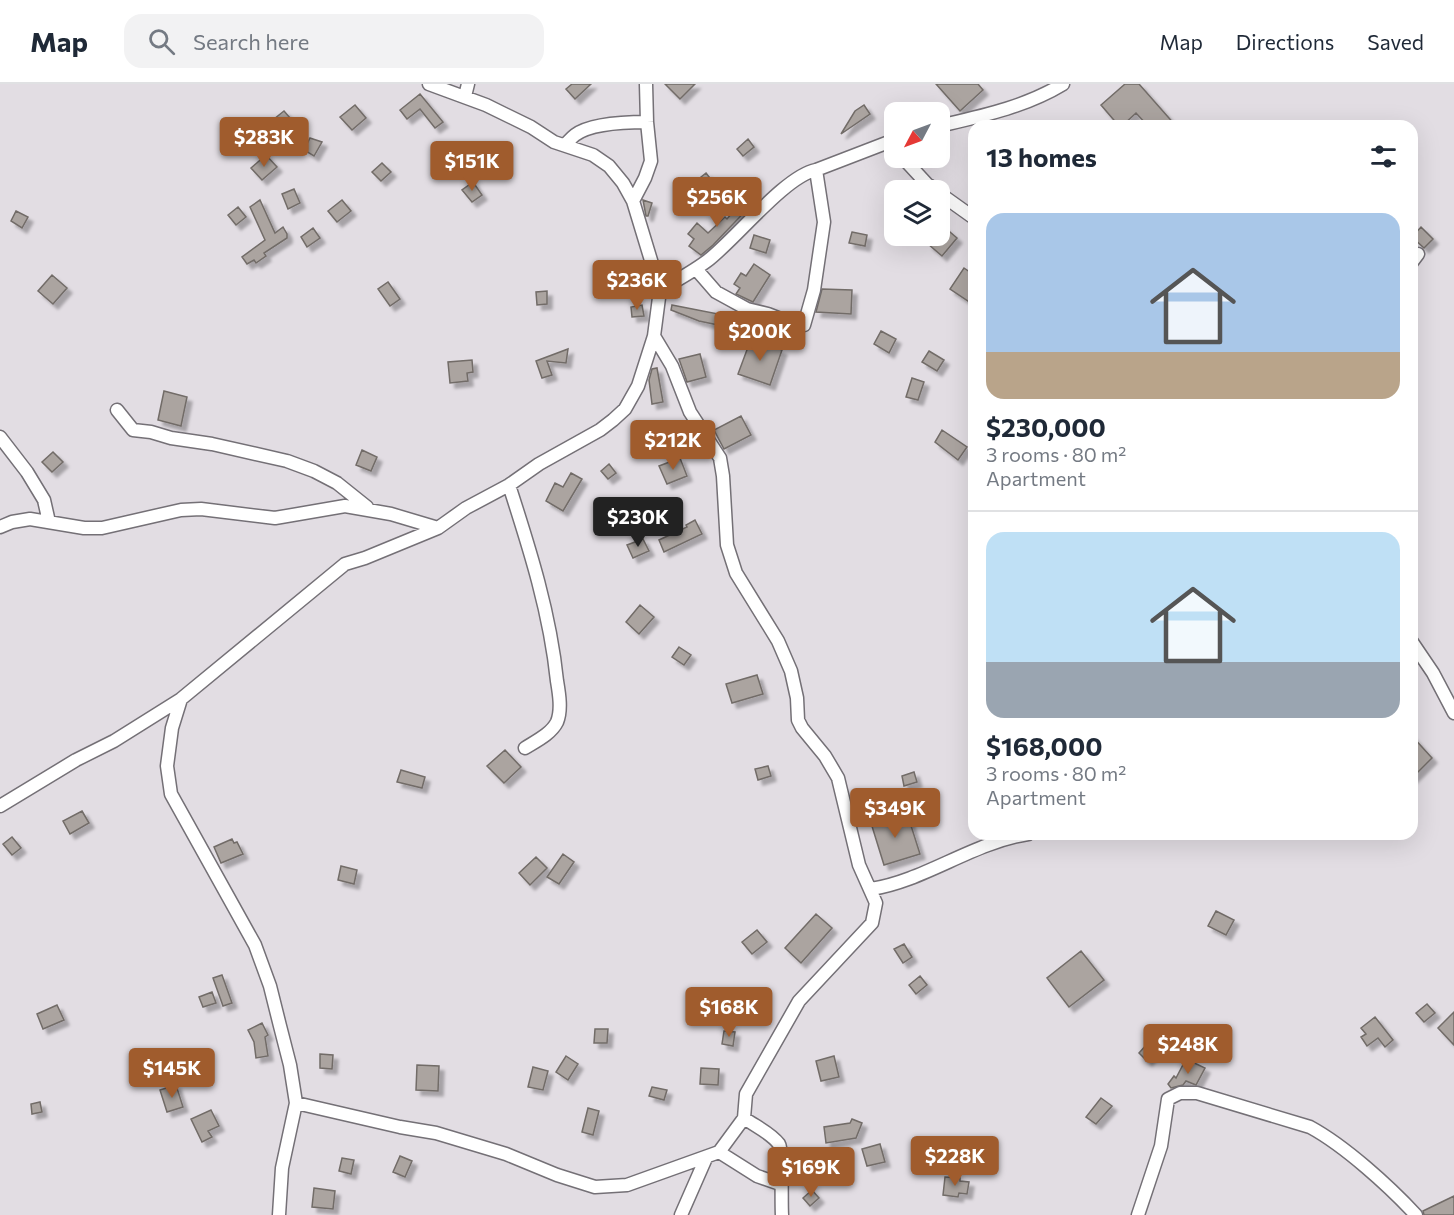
<!DOCTYPE html>
<meta charset="utf-8">
<style>
:root{--surface:#fff;--page:#f2f2f3;--text:#1f2937;--muted:#747a83;--line:#e0e1e3;--accent:#a05c2d}
body{margin:0;font-family:Commissioner,sans-serif;background:var(--page);color:var(--text);height:100vh;display:flex;flex-direction:column;font-size:22px;white-space:nowrap}
*{box-sizing:border-box;margin:0}
p{font-size:20px;color:var(--muted)}
.icon{flex:none;width:33px;height:33px;fill:none;stroke:currentColor;stroke-width:2;stroke-linecap:round;stroke-linejoin:round}
.map{position:relative;flex:1;overflow:hidden}
.details{position:absolute;left:968px;top:36px;width:450px;height:720px;display:flex;flex-direction:column;background:var(--surface);border-radius:18px;box-shadow:0 6px 24px #0002}
.details>*{flex:none}
.needle{width:39px;rotate:229deg}
.tools{position:absolute;left:884px;top:18px;display:grid;gap:12px}
.tools a{display:grid;place-items:center;width:66px;height:66px;border-radius:12px;background:var(--surface);box-shadow:0 6px 24px #0002;font-size:30px}
.price{position:absolute;translate:-50% -51px;padding:0 14px;border-radius:6px;background:var(--accent);color:#fff;font-size:20px;line-height:39px;filter:drop-shadow(0 2px 3px #0008)}
.price::after{content:'';position:absolute;left:50%;top:36px;width:18px;height:14px;margin-left:-9px;background:inherit;clip-path:polygon(0 0,100% 0,50% 100%)}
.price.selected{background:#222;color:#fff}
ul{padding:0;list-style:none}
li{display:grid;align-content:center;gap:12px;height:318px;padding:0 18px}
li+li{border-top:2px solid var(--line)}
li span{display:grid;place-items:center;height:186px;border-radius:18px;color:#555}
li>.icon{margin-inline-start:auto}
span .icon{width:108px;height:108px;fill:#fffc;stroke-width:1}
li b{font-size:26px}
h2{display:flex;justify-content:space-between;align-items:center;height:72px;padding:0 18px;font-size:26px}
header{display:flex;align-items:center;gap:36px;box-sizing:border-box;height:84px;padding:0 30px;background:var(--surface);border-bottom:2px solid var(--line)}
header strong{font-size:28px}
nav{display:flex;gap:33px;margin-inline-start:auto;font-size:21px}
.search{width:420px;height:54px;background:var(--page);display:flex;align-items:center;gap:15px;box-sizing:border-box;padding:0 21px;border-radius:18px;color:var(--muted);font-size:22px}
.map>svg:first-child{display:block}
</style>
<header>
<strong>Map</strong>
<div class="search"><svg class="icon" aria-label="search" viewBox="0 0 24 24"><circle cx="10" cy="10" r="6"/><path d="M15 15l6 6"/></svg>Search here</div>
<nav><a>Map</a><a>Directions</a><a>Saved</a></nav>
</header>
<div class="map">
<svg width="1454" height="1131" viewBox="0 0 1454 1131">
<defs>
<filter id="shadow"><feDropShadow dx="5" dy="5" stdDeviation="1.5" flood-color="#0004"/></filter>
</defs>
<rect width="100%" height="100%" fill="#e2dde3"/>
<path fill="#aba4a0" stroke="#726c68" stroke-width="1.5" filter="url(#shadow)" d="M572,0H591L575,15L566,5Z
M665,0H695L680,15Z
M936,0H978L983,6L960,27Z
M1125,0H1139L1176,42H1148L1136,29L1122,42H1119L1101,21Z
M420,10L443,38L435,44L420,25L407,35L400,26Z
M355,21L366,34L352,46L340,33Z
M864,21L870,30L841,50L855,27Z
M284,27L291,35L263,52L259,47Z
M310,54L322,58L314,72L304,66Z
M748,55L754,63L743,72L737,65Z
M447,59L455,69L445,77L437,67Z
M266,71L277,83L262,96L251,84Z
M382,79L391,88L381,97L372,88Z
M706,89L716,102L707,110L696,97Z
M473,98L482,111L472,118L462,106Z
M294,105L300,119L288,125L282,110Z
M748,110L756,116L713,161L701,171L689,162L694,155L688,150L697,139L708,149L725,133L727,135Z
M260,116L275,149L283,143L287,150V154L264,169L266,172L256,179L254,176L247,180L242,173L265,156L250,123Z
M342,116L351,127L337,138L328,127Z
M643,116L652,119L648,132H646Z
M238,123L246,133L236,141L228,131Z
M16,127L28,133L22,144L11,137Z
M943,142L957,154L942,172L928,160L935,152H939V146Z
M1421,143L1433,155L1424,164L1412,153Z
M313,144L320,154L307,163L301,153Z
M852,148L867,151L865,162L849,159Z
M754,151L770,156L766,169L750,164Z
M754,180L770,191L753,218L736,210L740,204L734,200L741,189L746,192Z
M964,184L974,191V221L950,205Z
M52,191L67,204L53,220L38,207Z
M388,198L400,215L390,222L378,205Z
M822,205L852,206L851,230L816,228Z
M547,207V220L537,221L536,208Z
M642,221L644,232L632,233L631,223Z
M672,221L749,236L747,247L699,237L671,226Z
M881,247L896,255L889,269L874,260Z
M751,255L782,266L770,301L738,290Z
M568,265L566,279L547,277L552,291L542,294L536,277Z
M929,267L944,276L937,287L922,278Z
M700,270L706,293L687,298L679,275Z
M472,276L473,288L467,289L468,297L450,299L448,278Z
M657,284L663,318L652,320L649,296L652,285Z
M912,294L924,298L918,316L906,313Z
M164,307L187,313L181,342L158,336Z
M741,332L751,351L724,365L714,346Z
M672,345L680,351L672,361L663,355Z
M942,346L967,363L958,376L935,358Z
M362,366L377,373L371,387L356,381Z
M53,368L63,378L52,388L42,378Z
M680,374L687,392L667,400L659,382Z
M609,380L616,389L608,395L601,387Z
M571,389L582,395L563,427L546,417L555,399L563,403Z
M611,424L615,438L601,443L596,429Z
M695,436L702,450L664,468L659,456L687,443L686,441Z
M643,455L649,467L633,474L627,461Z
M640,521L654,533L639,550L626,538Z
M679,563L691,571L684,581L672,573Z
M757,591L763,610L732,619L726,600Z
M1412,652L1432,674L1412,694Z
M505,666L521,683L504,699L487,682Z
M768,682L771,692L758,696L755,685Z
M401,686L425,693L422,704L397,698Z
M914,688L917,698L904,702L902,692Z
M82,727L89,739L70,750L63,737Z
M907,729L920,770L884,781L871,739Z
M12,753L21,764L12,771L3,760Z
M232,755L234,759L237,758L243,770L221,779L214,763Z
M563,770L574,778L559,800L547,793Z
M536,773L547,784L530,801L519,789Z
M341,782L357,786L354,800L338,796Z
M1216,827L1234,836L1226,851L1208,842Z
M816,830L832,844L801,879L785,864Z
M757,846L767,858L752,870L742,858Z
M904,860L912,873L903,879L894,865Z
M1081,867L1104,896L1069,923L1047,894Z
M222,891L232,919L223,922L213,894Z
M920,892L927,901L916,910L909,901Z
M212,908L216,919L203,923L199,913Z
M1427,920L1435,929L1424,938L1416,929Z
M57,921L64,936L43,945L37,930Z
M1454,928V961L1438,944Z
M1375,933L1393,956L1385,963L1378,954L1367,962L1361,953L1366,950L1361,944Z
M262,939L268,951L265,953L268,972L256,974L254,958L248,946Z
M595,945H608L607,959H594Z
M1211,945L1220,950L1212,962L1204,957Z
M724,947L735,948L733,962L722,960Z
M1147,960L1156,967L1147,977L1139,969Z
M320,970L333,971L332,985L320,984Z
M566,972L578,980L568,996L556,988Z
M834,972L839,993L821,997L816,977Z
M1186,975L1205,984L1196,1001L1186,997L1183,1001L1171,1004L1168,1000L1174,992L1176,994Z
M417,981L439,982L438,1007L416,1006Z
M533,983L548,987L543,1006L528,1003Z
M701,984L719,985L718,1001L700,1000Z
M176,1001L183,1023L167,1028L160,1006Z
M652,1003L667,1006L664,1016L649,1012Z
M1101,1014L1112,1022L1096,1040L1086,1033Z
M40,1018L42,1028L32,1030L31,1020Z
M588,1024L599,1027L593,1051L582,1048Z
M211,1026L219,1042L208,1047L212,1053L202,1058L191,1035Z
M852,1035L862,1039L856,1054L826,1059L824,1043L850,1039Z
M880,1060L885,1078L867,1082L862,1065Z
M400,1072L412,1077L405,1093L393,1088Z
M342,1074L354,1076L351,1090L339,1087Z
M945,1093L960,1094V1097L969,1098L967,1110L959,1109L958,1113L943,1111Z
M314,1104L335,1107L333,1125L312,1123Z
M812,1106L819,1114L810,1122L803,1114Z
M1454,1112V1131H1424L1423,1127Z"/>
<g fill="none" stroke-linecap="round" stroke-linejoin="round">
<defs>
<path id="minor" d="M429,0L486,21L531,43L554,58L593,71L609,82L623,99L633,117L660,206
M465,12L468,0
M939,42C982,32 1025,23 1063,0
M565,61C568,58 571,54 575,51C591,39 627,38 647,38
M903,74L927,100L936,106
M939,109L974,134
M633,117L645,94L651,77L647,38L646,0
M1412,178L1418,170
M696,185L716,208L747,225L768,230L796,241H804L814,206L824,138L816,86
M117,326L133,346L151,348L171,354L212,360L287,377L314,387L337,399L367,423
M0,353L27,388L44,416L49,438
M509,401C530,466 550,529 557,597C559,609 562,626 557,638C551,650 536,657 525,664
M0,443L12,438L30,435L84,444H102L181,426L201,425L275,434L345,422L391,430L438,444
M1412,558L1433,589L1454,629
M181,615L172,644L167,682L171,710L255,861L270,902L280,942L290,981L296,1019L282,1084L279,1131
M0,722L76,676L114,657L181,615L345,480L365,474L438,444L466,424L509,401L539,380L600,346L613,336L625,325L638,302L654,252L660,206C676,197 692,188 707,177C735,156 785,92 816,86L894,56
M871,805C924,797 972,759 1028,750
M296,1019L400,1043L436,1049L506,1070L557,1091L595,1103L627,1101L719,1068L744,1034L746,1010L799,917L872,839L876,819L859,781L838,694L825,672L802,644L798,636L797,614L791,587L778,557L736,489L727,461L723,392L720,374L690,328L672,282L654,252
M744,1034C755,1042 771,1049 779,1060C783,1066 781,1119 782,1131
M719,1068L757,1092L780,1100
M681,1131L706,1074
M1138,1131L1161,1062L1168,1015L1180,1009H1197L1310,1043C1345,1062 1389,1102 1416,1131"/>
</defs>
<use href="#minor" stroke="#747076" stroke-width="15"/>
<use href="#minor" stroke="#fff" stroke-width="12"/>
</g>
</svg>
<div class="tools">
<a><svg class="needle" viewBox="-14 -14 28 28"><path d="M0-13l5 13h-10z" fill="#e53935"/><path d="M0 13l5-13h-10z" fill="#747a83"/></svg></a>
<a><svg class="icon" aria-label="layers" viewBox="0 0 24 24"><path d="M12 4l9 5-9 5-9-5zM3 14l9 5 9-5"/></svg></a>
</div>
<b class="price" style="left:264px;top:84px">$283K</b>
<b class="price" style="left:472px;top:108px">$151K</b>
<b class="price" style="left:717px;top:144px">$256K</b>
<b class="price" style="left:637px;top:227px">$236K</b>
<b class="price" style="left:760px;top:278px">$200K</b>
<b class="price" style="left:673px;top:387px">$212K</b>
<b class="price selected" style="left:638px;top:464px">$230K</b>
<b class="price" style="left:895px;top:755px">$349K</b>
<b class="price" style="left:729px;top:954px">$168K</b>
<b class="price" style="left:1188px;top:991px">$248K</b>
<b class="price" style="left:172px;top:1015px">$145K</b>
<b class="price" style="left:955px;top:1103px">$228K</b>
<b class="price" style="left:811px;top:1114px">$169K</b>
<section class="details">
<h2>13 homes<svg class="icon" aria-label="filters" viewBox="0 0 24 24"><path d="M4 7h16M4 17h16"/><circle cx="9" cy="7" r="2"/><circle cx="15" cy="17" r="2"/></svg></h2>
<ul>
<li><span style="background:linear-gradient(#a9c7e8 75%,#b9a48a 0)"><svg class="icon" aria-label="home" viewBox="0 0 24 24"><path d="M3 11l9-7 9 7M6 9v11h12V9"/></svg></span><div><b>$230,000</b><p>3 rooms · 80 m²</p><p>Apartment</p></div></li>
<li><span style="background:linear-gradient(#bfe0f5 70%,#9aa5b1 0)"><svg class="icon" aria-label="home" viewBox="0 0 24 24"><path d="M3 11l9-7 9 7M6 9v11h12V9"/></svg></span><div><b>$168,000</b><p>3 rooms · 80 m²</p><p>Apartment</p></div></li>
</ul>
</section>
</div>
